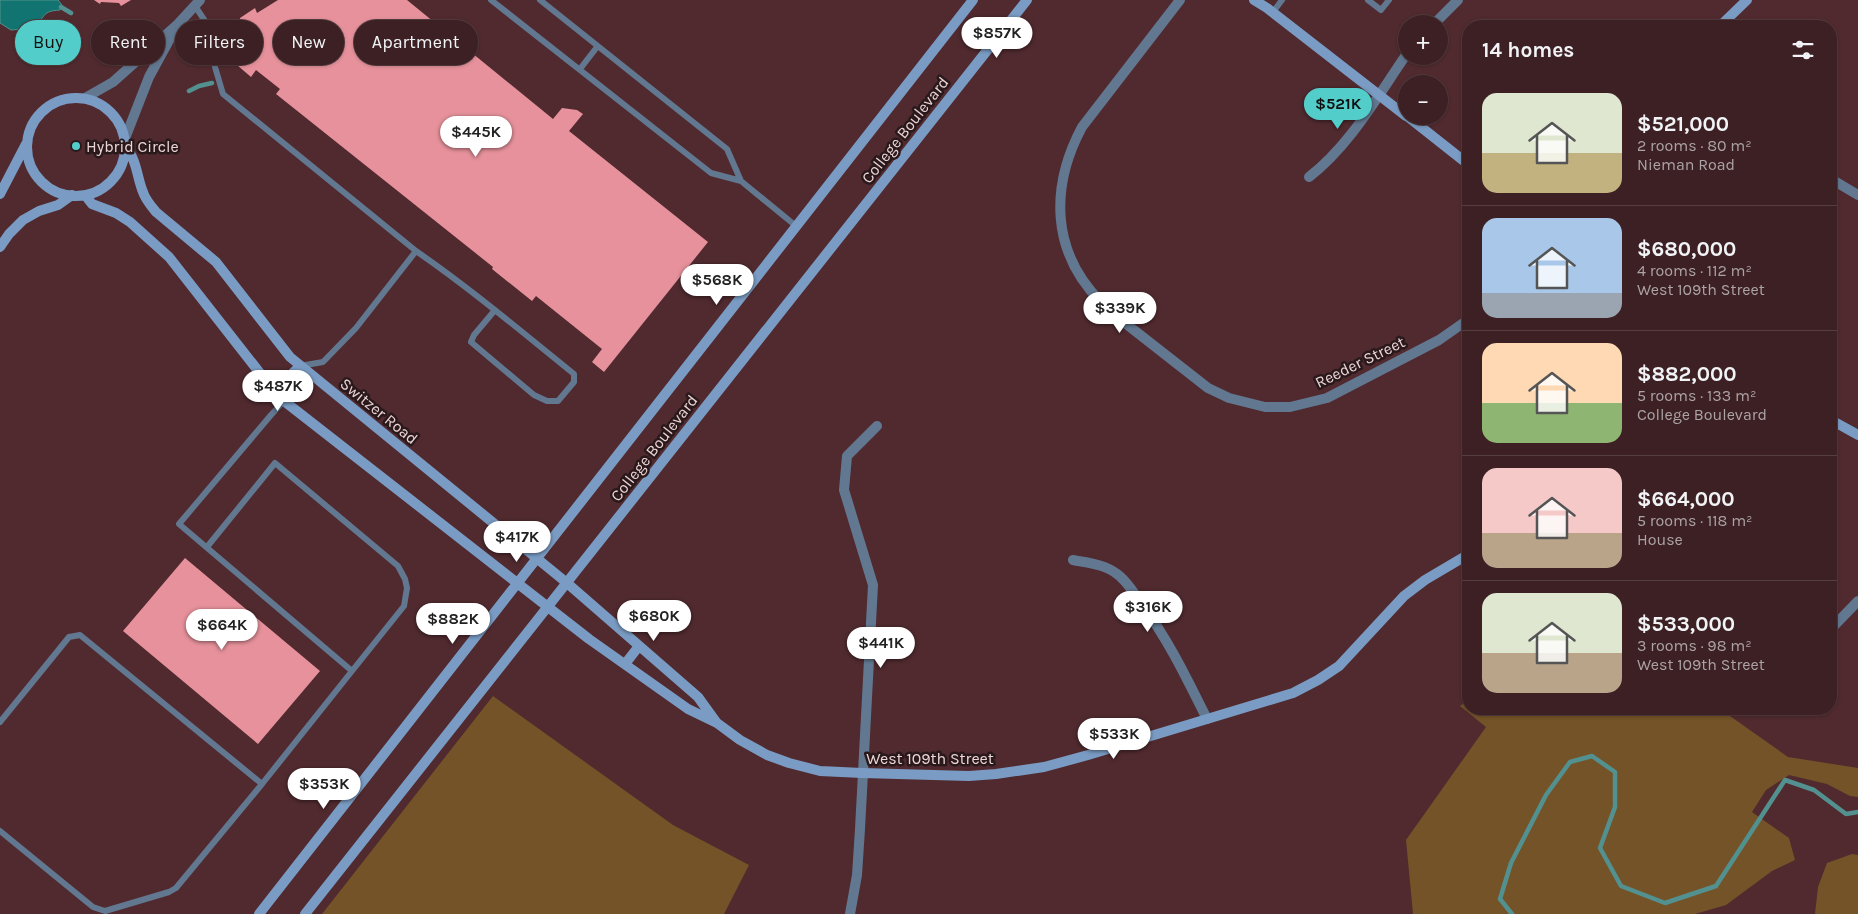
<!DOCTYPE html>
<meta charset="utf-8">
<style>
:root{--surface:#3c2023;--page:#43282b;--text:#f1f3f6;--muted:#aca3a6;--line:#553e41;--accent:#53cdc9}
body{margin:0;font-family:Karla,sans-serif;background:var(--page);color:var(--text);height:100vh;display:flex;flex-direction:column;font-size:19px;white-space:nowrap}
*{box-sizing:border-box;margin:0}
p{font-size:16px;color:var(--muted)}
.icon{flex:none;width:28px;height:28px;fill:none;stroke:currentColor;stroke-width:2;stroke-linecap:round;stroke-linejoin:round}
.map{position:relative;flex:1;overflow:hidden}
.sheet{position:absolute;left:1462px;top:20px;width:375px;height:695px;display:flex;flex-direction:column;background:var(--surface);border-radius:20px;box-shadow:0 1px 4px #0004,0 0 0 1px var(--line)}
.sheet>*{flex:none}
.hud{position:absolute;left:15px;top:20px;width:475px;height:45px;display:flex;gap:10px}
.fabs{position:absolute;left:1398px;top:15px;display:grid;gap:10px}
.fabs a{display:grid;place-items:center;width:50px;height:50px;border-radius:50%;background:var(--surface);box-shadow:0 1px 4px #0004,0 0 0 1px var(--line);font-size:25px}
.price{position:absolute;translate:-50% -42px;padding:0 11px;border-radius:18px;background:#fff;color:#222;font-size:16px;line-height:32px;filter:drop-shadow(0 1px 2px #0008)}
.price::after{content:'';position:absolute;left:50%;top:30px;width:15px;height:11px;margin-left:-8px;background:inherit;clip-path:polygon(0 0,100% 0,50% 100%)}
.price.current{background:var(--accent);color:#111}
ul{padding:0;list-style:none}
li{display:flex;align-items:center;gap:15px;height:125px;padding:0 20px}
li+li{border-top:1px solid var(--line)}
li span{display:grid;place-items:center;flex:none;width:140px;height:100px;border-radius:15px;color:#555}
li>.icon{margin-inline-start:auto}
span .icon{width:60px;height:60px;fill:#fffc;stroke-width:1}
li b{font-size:21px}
h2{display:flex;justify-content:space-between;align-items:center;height:60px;padding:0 20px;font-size:21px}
.tag{padding:0 18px;border-radius:22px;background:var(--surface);box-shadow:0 1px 4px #0004,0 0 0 1px var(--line);font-size:18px;line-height:45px}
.tag.current{background:var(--accent);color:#111}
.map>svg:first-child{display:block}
</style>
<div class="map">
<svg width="1858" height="914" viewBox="0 0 1858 914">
<rect width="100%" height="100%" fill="#502a2f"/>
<path fill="#735327" d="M493,696L673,825L749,865L724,914H322Z
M1469,699V709H1720L1788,757L1858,768V797L1850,796L1827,784L1789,775L1766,790L1752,812L1789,838L1795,860L1772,871L1726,905L1695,914H1413L1406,840L1486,727L1460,706Z
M1852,854L1858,855V914H1815L1818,887L1827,863Z"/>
<path fill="#117471" stroke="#539190" d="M0,0H58L62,5L60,10C41,11 47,17 35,24C29,27 18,30 11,30L0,23Z"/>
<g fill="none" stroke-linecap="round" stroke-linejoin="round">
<path stroke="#539190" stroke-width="4.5" d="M61,7L71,13
M189,91L199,86L212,83
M1512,914L1500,899L1511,863L1546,795L1570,762L1592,756L1615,772V807L1600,848L1621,886L1665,903L1716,886L1785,780L1814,790L1846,814L1858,812"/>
</g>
<path fill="#e6919b" d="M94,0H131L121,6L119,3L101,2L100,4Z
M278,0H407L553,119L562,108L577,110L583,114L569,131L708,242L604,372L592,362L602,349L536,296L532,301L492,269L493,267L276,94L280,89L256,70L251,77L237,65L240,18L255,8L257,13Z
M185,558L320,671L258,744L123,631Z"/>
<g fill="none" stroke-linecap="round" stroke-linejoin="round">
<path stroke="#627891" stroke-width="6" d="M491,0L711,173L741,181L796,226
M540,0L727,149L741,181
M1368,0L1381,10L1389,0
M195,6L209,27L215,67L223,94L416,251L356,328L323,362L300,366
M1273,12L1282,0
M580,69L597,47
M416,251C471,289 522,332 574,374V382L558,401H547L534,395L471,342L474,335L495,310
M207,547L275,463L398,566L405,579L407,588L404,606L352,671
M0,722L69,637L80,635L262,784L352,671L179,524L271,415L284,401
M0,831L93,907L105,911L169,892L176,888L262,784"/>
<path stroke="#627891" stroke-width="10" d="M1180,0L1082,127C1050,187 1051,252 1101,302C1113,314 1126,324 1139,334C1162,352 1185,370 1208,388L1229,398L1265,407H1290L1327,398L1439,340L1469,319
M1434,24L1458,0
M85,98L113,82L178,24L200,0
M124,141L149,77L174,31
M1309,177C1350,145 1377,97 1406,55
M1831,179L1858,195
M1073,560C1088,563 1104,564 1117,574C1126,580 1134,593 1141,603C1169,641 1186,677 1207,719
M1831,629L1858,601
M850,914L857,875L860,829L873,585L844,490L847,456L877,426"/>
<path stroke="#7a9cc4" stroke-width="10" d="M1254,0L1267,8L1406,116
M1720,26L1747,0
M27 147a49 49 0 1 1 98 0a49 49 0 1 1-98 0Z
M1407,116L1469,165
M126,148C137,160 137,178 143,192C145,199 151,206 156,212L216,262L290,357L567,583L698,697L716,722
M0,194L26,144
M85,195L92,204L116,213L130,222L169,257L274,391L284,401L589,639L688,709L717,723L740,740L767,755L789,763L820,771L862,773L969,776L996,774L1044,767L1088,755L1293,693L1318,680L1339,666L1404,596L1425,580L1469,554
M0,247L9,234L23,220L39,211L58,205L72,195
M274,391L300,366
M1831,420L1858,435
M625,664L639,646
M259,914L973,0
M305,914L1027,0"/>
</g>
<circle fill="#53cdc9" stroke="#2a191b" stroke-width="2" cx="76" cy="146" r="5"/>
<g text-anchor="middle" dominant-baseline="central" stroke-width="5" stroke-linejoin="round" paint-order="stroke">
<g font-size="16" fill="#edd5d7" stroke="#2a191b">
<text transform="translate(905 130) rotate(-52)">College Boulevard</text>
<text transform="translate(1360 362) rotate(-26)">Reeder Street</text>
<text transform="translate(379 411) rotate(39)">Switzer Road</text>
<text transform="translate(654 448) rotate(-52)">College Boulevard</text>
<text x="930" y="758">West 109th Street</text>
</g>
<g font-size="16" fill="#edd5d7" stroke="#2a191b" text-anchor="start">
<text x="86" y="146">Hybrid Circle</text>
</g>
</g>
</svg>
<div class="fabs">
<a>+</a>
<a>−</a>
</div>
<b class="price" style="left:997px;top:59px">$857K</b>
<b class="price current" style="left:1338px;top:130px">$521K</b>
<b class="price" style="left:476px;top:158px">$445K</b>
<b class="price" style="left:717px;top:306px">$568K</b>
<b class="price" style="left:1120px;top:334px">$339K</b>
<b class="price" style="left:278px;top:412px">$487K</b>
<b class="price" style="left:517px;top:563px">$417K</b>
<b class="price" style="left:1148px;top:633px">$316K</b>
<b class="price" style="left:654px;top:642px">$680K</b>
<b class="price" style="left:453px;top:645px">$882K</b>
<b class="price" style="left:222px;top:651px">$664K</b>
<b class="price" style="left:881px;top:669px">$441K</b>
<b class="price" style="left:1114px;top:760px">$533K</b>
<b class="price" style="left:324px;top:810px">$353K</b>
<div class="hud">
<a class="tag current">Buy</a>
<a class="tag">Rent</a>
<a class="tag">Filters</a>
<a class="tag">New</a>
<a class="tag">Apartment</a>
</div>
<section class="sheet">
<h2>14 homes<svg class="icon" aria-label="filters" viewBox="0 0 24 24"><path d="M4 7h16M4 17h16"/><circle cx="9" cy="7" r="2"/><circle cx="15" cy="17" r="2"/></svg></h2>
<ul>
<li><span style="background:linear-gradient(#dfe7d0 60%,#c2b280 0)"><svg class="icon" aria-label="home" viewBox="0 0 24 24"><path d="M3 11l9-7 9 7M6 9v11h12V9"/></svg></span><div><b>$521,000</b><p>2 rooms · 80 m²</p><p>Nieman Road</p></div></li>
<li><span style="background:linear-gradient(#a9c7e8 75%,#9aa5b1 0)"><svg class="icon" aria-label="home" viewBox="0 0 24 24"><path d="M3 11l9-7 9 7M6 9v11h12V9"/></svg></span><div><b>$680,000</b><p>4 rooms · 112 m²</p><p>West 109th Street</p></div></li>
<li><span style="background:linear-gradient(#ffd9b3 60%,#8fb573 0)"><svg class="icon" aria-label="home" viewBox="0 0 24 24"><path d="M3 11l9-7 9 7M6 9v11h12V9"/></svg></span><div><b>$882,000</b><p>5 rooms · 133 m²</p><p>College Boulevard</p></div></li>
<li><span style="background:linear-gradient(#f6c9c9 65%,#b9a48a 0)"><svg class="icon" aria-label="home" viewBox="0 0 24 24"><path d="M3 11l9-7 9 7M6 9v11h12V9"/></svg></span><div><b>$664,000</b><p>5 rooms · 118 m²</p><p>House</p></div></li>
<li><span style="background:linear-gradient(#dfe7d0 60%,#b9a48a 0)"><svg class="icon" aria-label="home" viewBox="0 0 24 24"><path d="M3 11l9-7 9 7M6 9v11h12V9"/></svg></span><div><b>$533,000</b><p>3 rooms · 98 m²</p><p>West 109th Street</p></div></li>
</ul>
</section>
</div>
